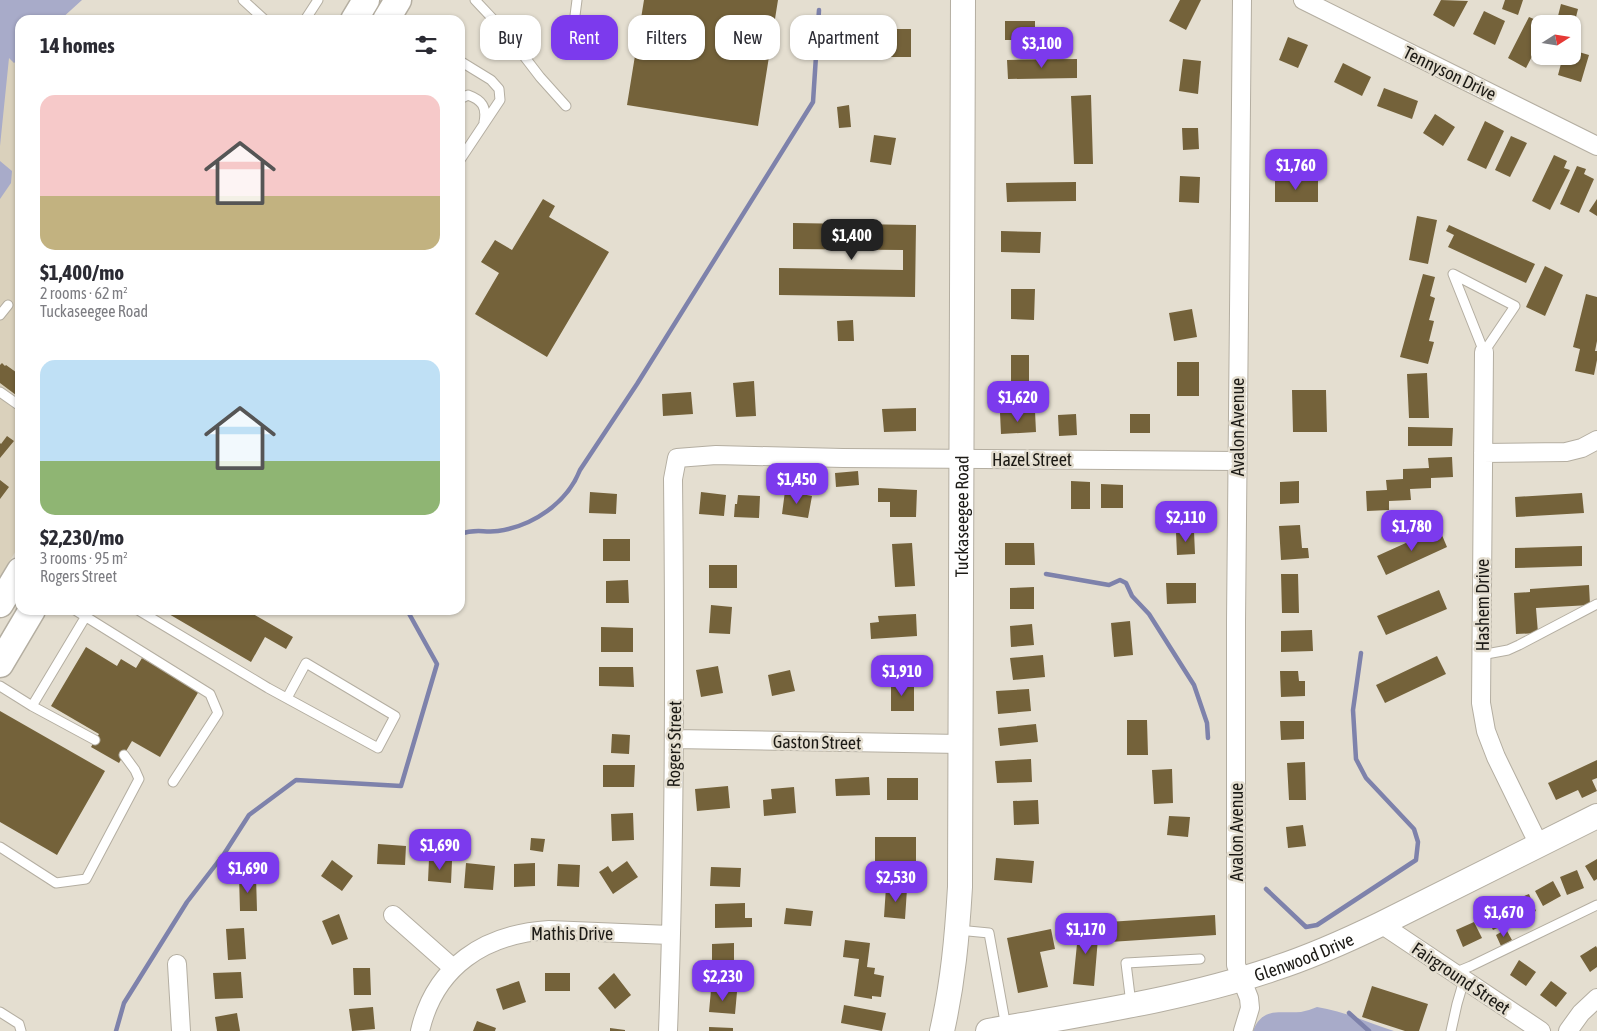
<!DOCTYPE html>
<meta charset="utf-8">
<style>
:root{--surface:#fff;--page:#f2f2f3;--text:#2b2b33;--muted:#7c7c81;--accent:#7c3aed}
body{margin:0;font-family:"Asap Condensed",sans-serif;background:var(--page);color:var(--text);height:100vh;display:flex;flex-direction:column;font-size:19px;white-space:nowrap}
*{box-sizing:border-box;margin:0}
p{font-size:16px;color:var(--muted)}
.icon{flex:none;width:28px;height:28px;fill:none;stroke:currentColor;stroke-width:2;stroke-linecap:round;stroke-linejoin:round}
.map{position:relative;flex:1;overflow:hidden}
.sheet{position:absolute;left:15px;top:15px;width:450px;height:600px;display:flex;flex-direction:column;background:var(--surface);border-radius:15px;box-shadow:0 1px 4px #0004}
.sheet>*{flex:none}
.hud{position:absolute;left:480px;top:15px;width:475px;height:45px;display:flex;gap:10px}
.needle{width:32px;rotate:78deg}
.buttons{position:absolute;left:1531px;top:15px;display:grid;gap:10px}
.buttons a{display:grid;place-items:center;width:50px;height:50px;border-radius:10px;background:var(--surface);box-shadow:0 1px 4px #0004;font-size:25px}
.price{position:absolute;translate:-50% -42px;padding:0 11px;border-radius:10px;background:var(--accent);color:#fff;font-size:16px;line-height:32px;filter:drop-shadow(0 1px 2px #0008)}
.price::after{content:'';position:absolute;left:50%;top:30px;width:15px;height:11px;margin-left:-8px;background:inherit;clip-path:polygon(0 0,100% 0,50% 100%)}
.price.current{background:#222;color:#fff}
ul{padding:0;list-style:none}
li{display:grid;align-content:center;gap:10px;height:265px;padding:0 25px}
li span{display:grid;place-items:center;height:155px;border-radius:15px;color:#555}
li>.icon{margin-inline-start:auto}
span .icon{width:90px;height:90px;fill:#fffc;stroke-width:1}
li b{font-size:21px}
h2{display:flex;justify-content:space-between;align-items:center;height:60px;padding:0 25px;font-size:21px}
.pill{padding:0 18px;border-radius:15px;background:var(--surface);box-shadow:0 1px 4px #0004;font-size:18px;line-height:45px}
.pill.current{background:var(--accent);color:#fff}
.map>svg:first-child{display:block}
</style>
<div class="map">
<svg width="1597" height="1031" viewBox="0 0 1597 1031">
<rect width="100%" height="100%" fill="#e4ded0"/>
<path fill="#dad1bc" d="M0,0H4L20,20V544L0,577Z"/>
<path fill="#a8abc9" d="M0,0H82L60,20H20V58L14,63L9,58L0,146Z
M0,161L12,171L11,183L0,199Z
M1317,1007C1343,1011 1369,1023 1394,1031H1253C1263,1006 1279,1014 1301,1012C1306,1011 1312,1009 1317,1007Z"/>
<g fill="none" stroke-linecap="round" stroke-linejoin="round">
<path stroke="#7e82ab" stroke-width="4.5" d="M460,534C477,528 483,533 498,531C533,526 567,503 580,470L637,384L813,102L819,10
M1046,574L1109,585L1120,580L1126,583L1132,596L1149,614L1194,685L1207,723L1208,738
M1266,889L1306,927L1317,925L1416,860L1418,842L1414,829L1366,778L1356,759L1353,710L1361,653
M1349,1013L1369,1031
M116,1031L124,1003L187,902L224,854L249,815L296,780L401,786L437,664L407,610"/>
</g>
<path fill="#74623a" d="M644,0H778L758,126L627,105Z
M1180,0H1201L1186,30L1169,21Z
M1441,0L1468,1L1454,27L1433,15Z
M1505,0H1523L1518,15L1502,9Z
M1561,4L1578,9L1573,29L1572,24H1556Z
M1484,11L1505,21L1495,45L1473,34Z
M1529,17L1541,22L1537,30L1540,32V41L1526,68L1508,58Z
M1005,21H1035V40H1005Z
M879,29H911V57H878Z
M1288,37L1308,45L1298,68L1279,60Z
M1572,50L1589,55L1581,82L1558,75L1563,56H1572Z
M1077,59V78L1008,79L1007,60Z
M1183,59L1201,61L1198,94L1179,91Z
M1343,63L1371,77L1362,96L1334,82Z
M1384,88L1418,101L1412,119L1377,106Z
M1091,95L1093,164H1074L1071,96Z
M849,105L851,127L839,128L837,107Z
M1435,114L1455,127L1443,146L1423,133Z
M1485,121L1504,131L1486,169L1467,160Z
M1182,128H1198L1199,149L1183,150Z
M874,135L896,138L891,165L870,162Z
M1511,136L1527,143L1510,177L1495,170Z
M1554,155L1567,161L1564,168L1570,170L1550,210L1532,201Z
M1577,166L1586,169L1584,174L1594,179L1579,213L1560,204Z
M1180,176L1200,177L1199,203L1179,202Z
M1275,179L1318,180V202H1275Z
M1076,182V201L1007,202L1006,183Z
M543,199L555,206L549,217L609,252L547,357L475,314L499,273L481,262L495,240L512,250Z
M1597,199V216L1589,211Z
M1417,216L1437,220L1428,264L1409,260Z
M793,223L916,225L915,297L779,295V268L903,270V250L793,249Z
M1449,225L1535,264L1526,283L1448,247L1454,235L1446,231Z
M1001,231L1041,232L1040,253L1001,252Z
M1545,266L1563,275L1545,316L1526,307Z
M1423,274L1435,277L1430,296L1435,298L1429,320L1434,321L1429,341L1434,342L1428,364L1400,357Z
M1011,289H1035L1034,320L1011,319Z
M1586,294L1597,297V341L1595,351H1597V360L1594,375L1575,371L1580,349L1573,347Z
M1192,309L1197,337L1174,341L1169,313Z
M853,320L854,341H838L837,321Z
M1011,355H1029V381H1011Z
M1177,362H1199V396H1177Z
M2,363L5,366L6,365L20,375V398L0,383V365Z
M1427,373L1429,418H1409L1407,374Z
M754,381L756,416L736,417L733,383Z
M1292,390H1326L1327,432H1293Z
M691,392L693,414L663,416L662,394Z
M916,408V431L884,432L882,409Z
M1035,411L1036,432L1001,434L1000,413Z
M1076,414L1077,435L1059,436L1058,415Z
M1130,414H1150V433H1130Z
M1408,427L1453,428L1452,446H1408Z
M7,436L14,441L0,458V443L1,444Z
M1452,457L1453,477L1431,478V488L1410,489L1411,500L1389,501V510L1367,511L1366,491L1387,490L1386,480L1403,479V469L1429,468L1428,458Z
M858,471L859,485L836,487L835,473Z
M0,480L9,487L0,499Z
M1071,481L1090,482V509H1071Z
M1299,481V503L1280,504V482Z
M1101,484L1123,485V508H1101Z
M878,488L917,490L916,517H890V502H878Z
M785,491L812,496L808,518L782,514Z
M590,492L617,494L616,514L589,513Z
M701,492L726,495L724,516L699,514Z
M1582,493L1584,513L1516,517L1515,497Z
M738,495L760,496L759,518L734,517L735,504H737Z
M1300,525L1302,548H1308L1309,558L1281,560L1279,526Z
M1439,528L1447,547L1386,575L1377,556Z
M1194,531L1195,554L1177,555L1176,532Z
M603,539H630V561H603Z
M912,543L915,586L895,587L892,544Z
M1005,543H1034L1035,565H1005Z
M1582,546V566L1515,568V548Z
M709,565H737V588H709Z
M1281,574H1298L1299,613H1282Z
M628,580L629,603H606V581Z
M1166,583H1196V603L1167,604Z
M1589,585L1590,605L1536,608L1538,633L1516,634L1514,593L1530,592V589Z
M1034,587V609H1010V588Z
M1439,590L1447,609L1386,635L1377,616Z
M711,605L732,607L730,634L709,633Z
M162,610H246L293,637L286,649L265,637L251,662Z
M916,614L917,636L871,639L870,623L879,622L878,616Z
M1130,621L1133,655L1114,657L1111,623Z
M1032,624L1034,645L1011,647L1010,626Z
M601,627L633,628V652H601Z
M1312,630L1313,651L1281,652V631Z
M86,647L117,666L121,659L136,668L142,658L199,691L160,757L132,741L119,763L91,747L99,734L51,706Z
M1043,655L1045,677L1013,680L1010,658Z
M1437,656L1446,674L1385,703L1376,685Z
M718,666L723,693L701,697L696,670Z
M599,667H633L634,687L599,686Z
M790,670L795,691L772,696L768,675Z
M1280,671H1298L1299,681H1305V696L1281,697Z
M891,683H914V711H891Z
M1029,689L1031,711L998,714L996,691Z
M0,711L105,771L57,855L0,822Z
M1127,720H1147L1148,755H1127Z
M1280,721H1304V739L1281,740Z
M1036,724L1038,742L1000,746L998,728Z
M612,734L630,735L629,754L611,753Z
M1031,759L1032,782L997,783L995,761Z
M1597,760V778L1592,780L1597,791L1582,798L1578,790L1556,800L1548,783Z
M1305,762L1306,800H1289L1287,763Z
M603,765H635L634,787H603Z
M1172,769L1173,803L1154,804L1152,770Z
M869,777L870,795L836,796L835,779Z
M887,778H918V800H887Z
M728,786L730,808L697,811L695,789Z
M794,787L796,813L764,816L763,800L772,799L771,789Z
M1038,800L1039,824L1014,825L1013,801Z
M633,813L634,840L612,841L611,814Z
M1169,816L1190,817L1188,837L1167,835Z
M1303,825L1306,846L1288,848L1286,827Z
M875,837H916V863H875Z
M531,838L545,839L543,852L530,850Z
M378,844L406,846L405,865L377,864Z
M996,858L1034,861L1032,883L994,880Z
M429,859L452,861L451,883L428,881Z
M1597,859V879L1594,881L1585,866Z
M332,860L353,876L342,891L321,876Z
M627,861L638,877L613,894L599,872L608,866L612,872Z
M466,863L495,866L493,890L464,888Z
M535,863V886L514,887V864Z
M558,864L580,865L579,887L557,886Z
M711,867L741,868L740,887L710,886Z
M1577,870L1584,888L1567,895L1560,877Z
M239,876H256L257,911H240Z
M1553,881L1561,896L1543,906L1535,891Z
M886,887L907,889L905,919L884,917Z
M1529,894L1536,911L1518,919L1510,902Z
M745,903V918H752V927L715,928V904Z
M1503,906L1510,922L1493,930L1485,914Z
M786,908L813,911L811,926L784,924Z
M339,914L348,939L332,945L322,921Z
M1215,915L1216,935L1110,942L1108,922Z
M1474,922L1482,938L1463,947L1456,930Z
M1079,924L1099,926L1094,986L1073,984Z
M244,928L246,959L228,960L226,929Z
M1051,929L1055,949L1040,952L1048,987L1018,993L1007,938Z
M1506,929L1512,940L1501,946L1496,935Z
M845,940L870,943L867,967L875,968L874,974L884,976L881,997L872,996V999L854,996L859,959L843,957Z
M734,943V972H712V944Z
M1596,946L1597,948V967L1590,972L1580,956Z
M1519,960L1536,972L1526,986L1510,975Z
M353,968H370L371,995H354Z
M241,972L243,998L215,999L213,973Z
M545,973H570V991H545Z
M614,973L631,995L615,1009L598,988Z
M519,981L526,1002L503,1010L496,989Z
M1551,981L1567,993L1556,1007L1540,995Z
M1372,986L1428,1004L1419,1031H1405L1362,1017Z
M711,990L737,992L735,1014L709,1012Z
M844,1005L886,1013L882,1031L841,1023Z
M373,1007L375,1029L352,1031L349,1009Z
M237,1013L240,1031H217L215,1017Z
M477,1021L496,1028L495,1031H473Z
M709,1027L733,1028V1031H709Z
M610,1028L625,1030V1031H610Z"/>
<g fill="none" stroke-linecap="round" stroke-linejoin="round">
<defs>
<path id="lane" d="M243,0L265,20
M475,0L507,34L540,77L566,106
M305,20L318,0
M573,31L577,0
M460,61L491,80L499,89L500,100L460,160
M460,99L468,95C482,100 487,107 484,122
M1453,274L1515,306L1484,352Z
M0,315L8,305
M0,392L20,406
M75,610L210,694L218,713L173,782
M138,610L268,688L378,748L395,716L306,663L287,698
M1481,655L1508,650L1519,645L1597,604
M0,686L32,706L95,740
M32,706L86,616
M0,847L56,883L86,879L139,779L135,770L124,755
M958,930L989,933L1006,1027
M1454,973L1471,966L1597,905
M1131,1004L1126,963L1200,959
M0,1012L19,1024L21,1031
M1451,1031L1457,1004L1464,980"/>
<path id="street" d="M1242,0L1236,622V965L1249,998L1250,1008L1243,1031
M1303,0L1597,146
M1484,352L1481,703L1486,731L1496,757L1539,845
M1483,453L1566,452L1582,448L1597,440
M674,739L960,744
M393,915L453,968
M1381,924L1541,1031
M177,964L181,1031
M420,1031C435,966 485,934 549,930L670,935
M668,1031C675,847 675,663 673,479L677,458L716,455L843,458L1237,461
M1568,1031L1581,1013L1597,998"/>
<g id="secondary">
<path id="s1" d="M942,1031C953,982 957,937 960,887L963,0"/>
<path id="s2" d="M988,1031C1082,1014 1182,1000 1273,969C1310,957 1346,941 1381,924L1597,816"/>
</g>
<path id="primary" d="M354,20L366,0
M386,20L398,0
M0,604L20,571
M0,664L32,610"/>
</defs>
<use href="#lane" stroke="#b4aea1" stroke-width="11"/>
<use href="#street" stroke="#b4aea1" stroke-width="20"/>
<use href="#secondary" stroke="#b4aea1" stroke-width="26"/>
<use href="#primary" stroke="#b4aea1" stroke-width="29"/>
<use href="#lane" stroke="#fff" stroke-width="9"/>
<use href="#street" stroke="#fff" stroke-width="18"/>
<use href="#secondary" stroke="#fff" stroke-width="24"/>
<use href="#primary" stroke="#fff" stroke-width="26"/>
</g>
<g text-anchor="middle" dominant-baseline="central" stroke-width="5" stroke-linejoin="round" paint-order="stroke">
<g font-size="18" fill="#1c1a15" stroke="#e4ded0">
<text transform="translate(1450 73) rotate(26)">Tennyson Drive</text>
<text transform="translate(1237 427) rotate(-90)">Avalon Avenue</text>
<text x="1032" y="459">Hazel Street</text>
<text stroke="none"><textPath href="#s1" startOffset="516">Tuckaseegee Road</textPath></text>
<text transform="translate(1482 605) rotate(-90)">Hashem Drive</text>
<text transform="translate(817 742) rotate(1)">Gaston Street</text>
<text transform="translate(674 744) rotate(-89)">Rogers Street</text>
<text transform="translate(1236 832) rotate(-90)">Avalon Avenue</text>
<text x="572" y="933">Mathis Drive</text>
<text stroke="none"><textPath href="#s2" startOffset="325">Glenwood Drive</textPath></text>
<text transform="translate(1461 978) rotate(34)">Fairground Street</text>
</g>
</g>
</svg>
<div class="buttons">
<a><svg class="needle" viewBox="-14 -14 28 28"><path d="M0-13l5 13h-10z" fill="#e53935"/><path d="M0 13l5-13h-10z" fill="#7c7c81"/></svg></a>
</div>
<b class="price" style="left:1042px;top:69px">$3,100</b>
<b class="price" style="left:1296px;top:191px">$1,760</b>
<b class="price current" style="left:852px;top:261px">$1,400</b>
<b class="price" style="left:1018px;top:423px">$1,620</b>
<b class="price" style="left:797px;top:505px">$1,450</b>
<b class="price" style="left:1186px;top:543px">$2,110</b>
<b class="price" style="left:1412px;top:552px">$1,780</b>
<b class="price" style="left:902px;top:697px">$1,910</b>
<b class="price" style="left:440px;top:871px">$1,690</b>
<b class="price" style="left:248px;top:894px">$1,690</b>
<b class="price" style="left:896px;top:903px">$2,530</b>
<b class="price" style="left:1504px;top:938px">$1,670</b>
<b class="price" style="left:1086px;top:955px">$1,170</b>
<b class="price" style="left:723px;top:1002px">$2,230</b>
<div class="hud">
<a class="pill">Buy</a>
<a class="pill current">Rent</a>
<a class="pill">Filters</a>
<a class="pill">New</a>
<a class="pill">Apartment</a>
</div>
<section class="sheet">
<h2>14 homes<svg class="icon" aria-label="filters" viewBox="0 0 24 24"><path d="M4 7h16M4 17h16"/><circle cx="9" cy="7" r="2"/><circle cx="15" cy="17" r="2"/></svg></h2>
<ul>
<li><span style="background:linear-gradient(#f6c9c9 65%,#c2b280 0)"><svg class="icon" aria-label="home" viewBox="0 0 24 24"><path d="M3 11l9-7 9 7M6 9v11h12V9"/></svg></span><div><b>$1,400/mo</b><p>2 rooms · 62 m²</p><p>Tuckaseegee Road</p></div></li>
<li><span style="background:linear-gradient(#bfe0f5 65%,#8fb573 0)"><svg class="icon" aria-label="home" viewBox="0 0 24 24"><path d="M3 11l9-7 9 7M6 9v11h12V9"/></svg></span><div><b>$2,230/mo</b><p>3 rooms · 95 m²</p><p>Rogers Street</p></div></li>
</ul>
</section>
</div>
